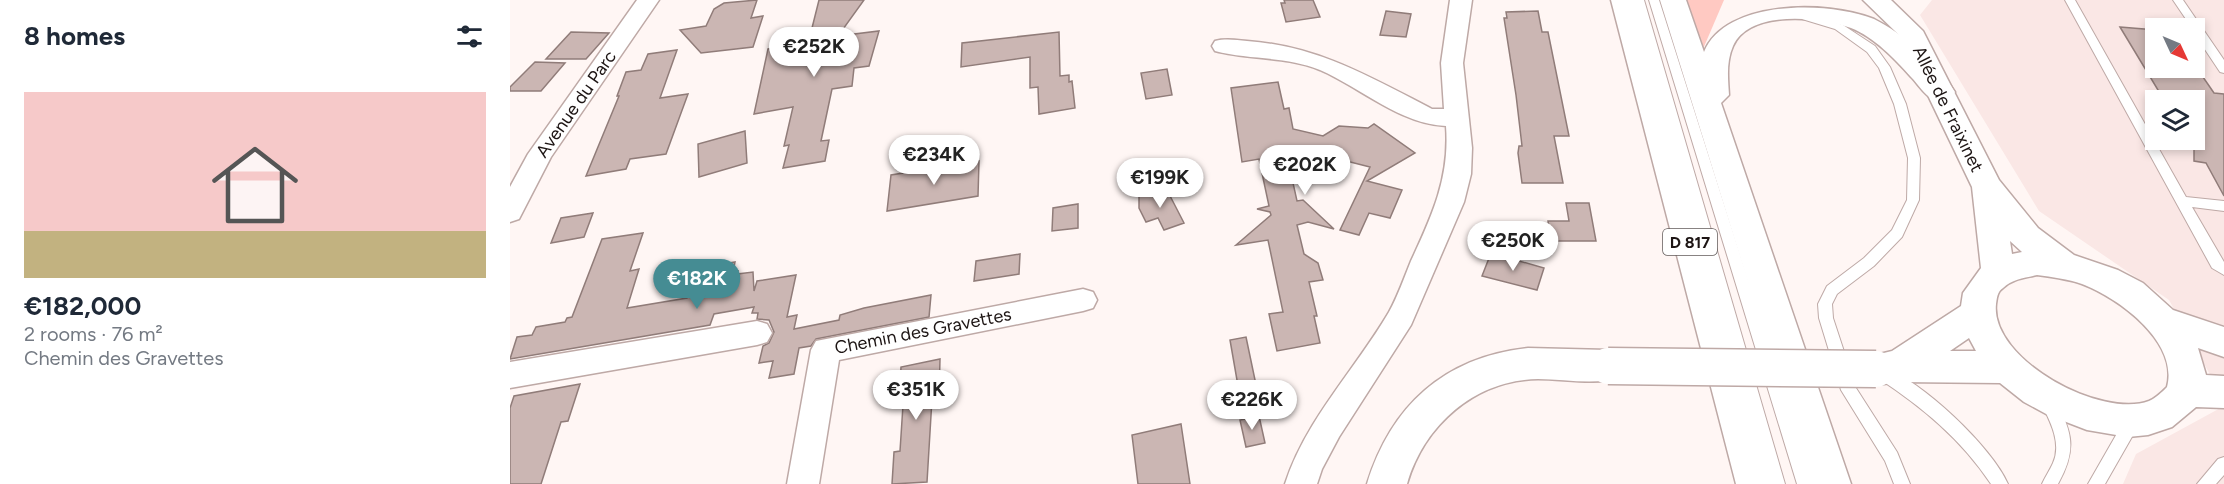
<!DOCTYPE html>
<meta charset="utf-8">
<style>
:root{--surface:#fff;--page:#f6f6f7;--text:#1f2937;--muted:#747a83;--line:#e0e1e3;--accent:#458c93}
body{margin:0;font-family:Figtree,sans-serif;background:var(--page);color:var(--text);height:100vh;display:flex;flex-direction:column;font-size:22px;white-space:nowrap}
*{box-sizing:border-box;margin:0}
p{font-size:20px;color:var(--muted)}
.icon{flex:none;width:33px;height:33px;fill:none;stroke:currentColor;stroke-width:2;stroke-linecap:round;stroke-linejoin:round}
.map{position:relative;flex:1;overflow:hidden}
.drawer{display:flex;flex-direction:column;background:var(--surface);width:510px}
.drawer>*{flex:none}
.needle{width:39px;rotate:134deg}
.controls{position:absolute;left:1635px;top:18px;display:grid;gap:12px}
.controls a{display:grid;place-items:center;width:60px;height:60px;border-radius:0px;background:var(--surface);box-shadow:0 3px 9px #0003;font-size:30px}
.price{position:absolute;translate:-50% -51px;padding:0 14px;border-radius:21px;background:#fff;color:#222;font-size:20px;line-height:39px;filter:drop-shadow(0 2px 3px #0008)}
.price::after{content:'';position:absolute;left:50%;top:36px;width:18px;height:14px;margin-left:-9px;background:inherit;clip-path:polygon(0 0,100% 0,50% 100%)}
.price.active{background:var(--accent);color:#fff}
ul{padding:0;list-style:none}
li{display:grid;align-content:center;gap:12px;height:318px;padding:0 24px}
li+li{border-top:2px solid var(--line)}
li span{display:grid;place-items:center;height:186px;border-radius:0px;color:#555}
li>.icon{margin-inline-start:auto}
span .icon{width:108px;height:108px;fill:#fffc;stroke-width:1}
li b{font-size:26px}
h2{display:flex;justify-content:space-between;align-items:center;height:72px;padding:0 24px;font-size:26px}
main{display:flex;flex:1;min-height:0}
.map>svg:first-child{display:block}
</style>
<main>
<section class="drawer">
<h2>8 homes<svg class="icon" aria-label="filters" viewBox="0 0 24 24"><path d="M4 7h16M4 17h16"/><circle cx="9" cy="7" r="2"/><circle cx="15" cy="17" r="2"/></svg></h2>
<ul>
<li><span style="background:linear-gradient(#f6c9c9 75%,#c2b280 0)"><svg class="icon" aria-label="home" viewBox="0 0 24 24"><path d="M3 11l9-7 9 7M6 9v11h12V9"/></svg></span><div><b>€182,000</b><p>2 rooms · 76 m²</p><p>Chemin des Gravettes</p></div></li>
</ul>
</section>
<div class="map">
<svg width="1714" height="484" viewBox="0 0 1714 484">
<rect width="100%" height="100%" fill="#fff6f4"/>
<path fill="#fae7e5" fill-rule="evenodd" d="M1422,0H1714V400L1659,300L1529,211L1410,15ZM1646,28H1684V68H1646ZM1646,100H1684V140H1646Z
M1714,406V484H1613L1626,454Z"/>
<path fill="#ffc9c2" d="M1172,0H1214L1190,56Z"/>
<path fill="#cbb6b3" stroke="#907c79" stroke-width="1.5" d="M247,0L241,18L253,16L243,47L191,53L170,30L196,26L204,9L214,3Z
M309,0H354L328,36L369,31L359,66L344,68L342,86L322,89L311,141L319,140L315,161L273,168L279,145L274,146L283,107L244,114L258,49L298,44Z
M774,0H803L810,17L776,22L771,3H775Z
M876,11L901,14L896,37L870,35Z
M1028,11L1032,32H1038L1059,136H1044L1053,183H1012L1008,153L1009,146H1012L1006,95L994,18H997L996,12Z
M1610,27L1646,30V68H1684V64L1704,93L1714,94V196L1696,163L1684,161V100H1654Z
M61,32L99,33L76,59H36Z
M549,32L550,76L559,75V82L562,81L565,108L529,114L528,87L520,88V57L451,67L452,43Z
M167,50L150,98L178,94L156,154L120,159L116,169L76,176L109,96H107L116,72L131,70L138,54Z
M25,62L55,63L31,91H0V87Z
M657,69L662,95L636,99L631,73Z
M768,82L774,109L779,108L783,129L813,136L829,126L858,128L864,124L905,153L857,181L892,190L880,218L859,213L849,235L830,230L860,167L789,149L787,164L779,165L787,201L793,200L824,229L798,222L787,225L794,254L808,263L813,280L799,282L807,316H804L810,343L767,351L759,314L773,312L758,240L726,245L761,215L760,212L747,209L759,206L749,159L732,162L721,88Z
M235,131L237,163L189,177L188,144Z
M469,161L468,196L377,211L381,175Z
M657,190L674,223L654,230L648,218L636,222L629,208V194Z
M1056,203H1079L1086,241H1041L1038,221H1059Z
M568,204V228L542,231L543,208Z
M83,213L74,237L41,243L51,218Z
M133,233L120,271L129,269L117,308L177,298L185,269L225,262L223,272L228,271L227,274L243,272L244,291L247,281L286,275L277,317L287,315L284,329L329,320L330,315L354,308L421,295L419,317L306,339L301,346L289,348L284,374L259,378L263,361L249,363L253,346L259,343L264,332L259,320L247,319L248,313H242L244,307L204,314L200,325L0,359L7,337L22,335L26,327L55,322L57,318L62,317L92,239Z
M981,253L1034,268L1027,290L972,276Z
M510,254L509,274L464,281L466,261Z
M736,337L749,399L731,403L720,340Z
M430,359L429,397L422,399L417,482L382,484L384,452L390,451L393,405L389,406L391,367Z
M70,384L58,421L51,422L31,484H0V408L4,396Z
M749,416L755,443L736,447L730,420Z
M671,424L680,484H628L622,435Z"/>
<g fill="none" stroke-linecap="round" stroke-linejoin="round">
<defs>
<path id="service" d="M1124,0H1134L1275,484H1259Z
M1139,0H1149L1303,484H1287Z
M1555,0H1565L1676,197L1714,201V211L1682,207L1714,262V275L1702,268Z
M1663,0H1673L1714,60V73L1710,72L1684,33V28H1682Z
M1296,14L1333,25L1365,46L1380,67L1396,104L1410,158L1409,200L1392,237L1364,266L1327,294L1322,304L1323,318L1346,388L1387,452L1400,484H1384L1375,461L1331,390L1309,318L1308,304L1317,286L1354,258L1382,230L1397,200L1398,158L1384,104L1369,68L1357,52L1325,29L1292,19V15Z
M1373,367C1411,380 1482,447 1498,484H1481C1451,439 1412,407 1368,378L1365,373L1368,368Z
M1539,396L1544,398C1563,432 1567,450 1548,484H1532C1535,477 1540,470 1543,463C1552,443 1540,421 1531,403L1534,398Z
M1623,414L1629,416L1631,421L1595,484H1578L1617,416Z
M1714,457V475L1706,484H1687L1708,459Z"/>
<path id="minor" d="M127,0H149L41,157L9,219L0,222V187L18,154Z
M940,0H962L953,63L962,148L961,174L954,202L901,325L829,437L812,469L807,484H775C796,419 845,370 879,312C888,296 894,278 901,261C922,216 940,177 936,126C890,124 851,88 810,70C776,56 739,60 705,51L702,46L705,41C716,38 726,40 737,41C808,46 860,77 922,109H934L931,63Z
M573,289L583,292L587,300L583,308L573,311L329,360L309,484H277L301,350L306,341Z
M247,321L257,324L262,333L257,342L247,345L0,388V362Z"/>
<path id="tertiary" d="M1353,0H1381L1413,31L1489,180L1528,228L1564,255L1608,270L1633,283L1663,310L1714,327V357L1688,348L1696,375L1714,376V408L1686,407L1662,427L1638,435L1618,437L1577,430L1538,415L1514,402L1490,383L1389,382L1366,385L1353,380L1348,369L1353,358L1382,351L1451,306L1453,293L1471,268L1462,187L1389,35ZM1500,241L1512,252L1502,254ZM1527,275C1542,277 1558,279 1572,284C1609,298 1669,342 1657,387C1652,392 1646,398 1639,401C1592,419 1480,360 1486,304C1487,298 1487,292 1493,288C1502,279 1515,278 1527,275ZM1459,338L1466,351H1440Z
M1018,348L1098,350L1111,355L1116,366L1111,377C1085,386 1056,379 1028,379C965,380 914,425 897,484H857C881,406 934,357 1018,348Z"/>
<path id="primary" d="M1101,0H1127L1266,484H1226Z
M1150,0H1176L1194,52C1215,0 1316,0 1364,19C1394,34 1427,63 1445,92L1441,99C1435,100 1430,102 1423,99C1415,96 1408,84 1401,77C1385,59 1364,37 1341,28C1311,17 1240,9 1223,46C1216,62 1218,78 1219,95L1211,103L1341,484H1301Z"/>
</defs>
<use href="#service" stroke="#bea9a6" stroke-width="2"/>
<use href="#minor" stroke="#bea9a6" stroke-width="3"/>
<use href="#tertiary" stroke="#bea9a6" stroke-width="3"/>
<use href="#primary" stroke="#bea9a6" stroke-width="3"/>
<use href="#service" fill="#fff" fill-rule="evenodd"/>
<use href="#minor" fill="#fff" fill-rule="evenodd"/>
<use href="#tertiary" fill="#fff" fill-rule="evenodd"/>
<use href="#primary" fill="#fff" fill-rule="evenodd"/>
<defs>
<path id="tertiary-bridge" d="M1098,366L1366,369"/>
</defs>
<use href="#tertiary-bridge" stroke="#bea9a6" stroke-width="39" stroke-linecap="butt"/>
<use href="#tertiary-bridge" stroke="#fff" stroke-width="36"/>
</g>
<g text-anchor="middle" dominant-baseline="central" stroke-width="4.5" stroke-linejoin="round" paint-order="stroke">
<rect fill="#fff" stroke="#615b5a" stroke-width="1.5" x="1153" y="229" width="54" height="26" rx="4.5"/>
<g font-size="16" font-weight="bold" fill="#1d1514">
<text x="1180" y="242">D 817</text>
</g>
<g font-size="18" fill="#1d1514" stroke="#fff">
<text transform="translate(66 104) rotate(-55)">Avenue du Parc</text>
<text transform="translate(1438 109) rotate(64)">Allée de Fraixinet</text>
<text transform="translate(413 331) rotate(-11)">Chemin des Gravettes</text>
</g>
</g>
</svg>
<div class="controls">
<a><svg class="needle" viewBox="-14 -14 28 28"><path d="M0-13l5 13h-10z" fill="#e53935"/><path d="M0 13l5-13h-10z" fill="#747a83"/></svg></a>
<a><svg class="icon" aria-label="layers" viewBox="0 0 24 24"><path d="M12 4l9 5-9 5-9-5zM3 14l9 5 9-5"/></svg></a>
</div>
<b class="price" style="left:304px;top:78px">€252K</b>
<b class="price" style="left:424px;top:186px">€234K</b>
<b class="price" style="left:795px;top:196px">€202K</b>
<b class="price" style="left:650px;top:209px">€199K</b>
<b class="price" style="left:1003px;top:272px">€250K</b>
<b class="price active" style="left:187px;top:310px">€182K</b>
<b class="price" style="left:406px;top:421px">€351K</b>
<b class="price" style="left:742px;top:431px">€226K</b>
</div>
</main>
